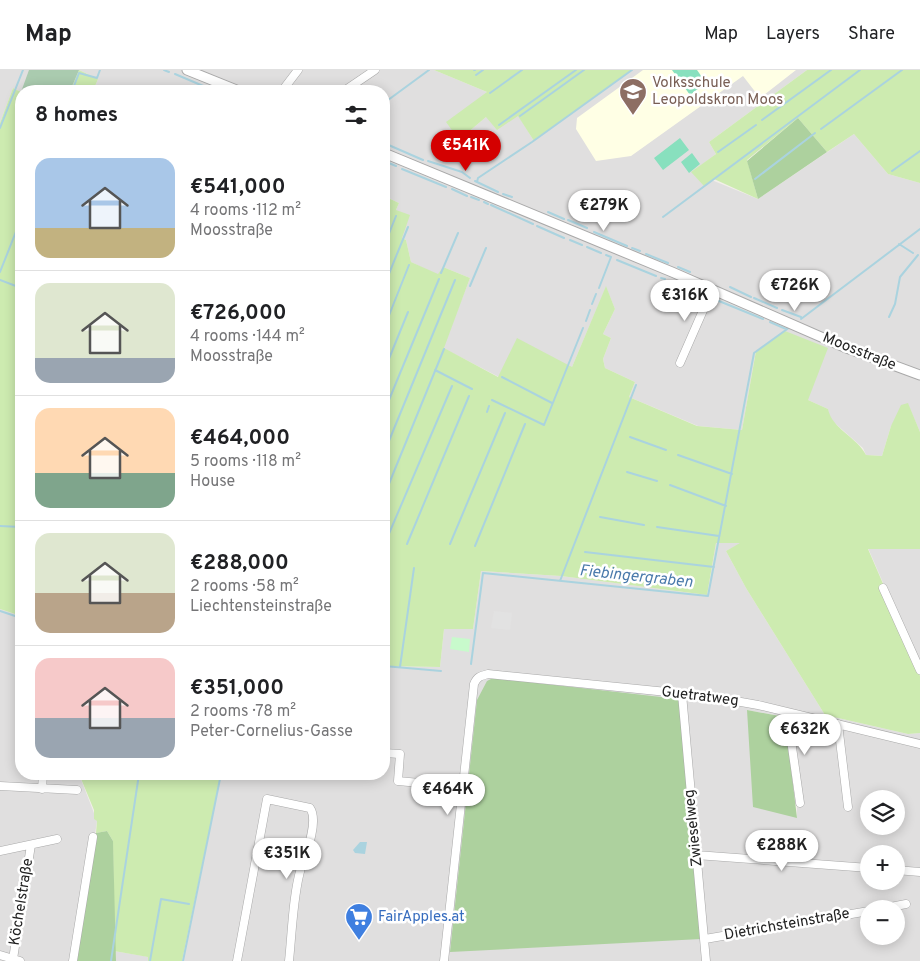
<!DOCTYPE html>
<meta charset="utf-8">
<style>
:root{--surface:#fff;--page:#f6f6f6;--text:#202124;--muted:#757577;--line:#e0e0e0;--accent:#d40000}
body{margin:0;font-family:Overpass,sans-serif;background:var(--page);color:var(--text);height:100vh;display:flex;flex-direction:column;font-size:19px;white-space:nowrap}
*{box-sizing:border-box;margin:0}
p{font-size:16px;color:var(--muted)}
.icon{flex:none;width:28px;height:28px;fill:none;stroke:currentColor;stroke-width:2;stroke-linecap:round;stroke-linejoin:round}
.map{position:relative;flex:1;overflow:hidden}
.panel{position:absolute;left:15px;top:15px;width:375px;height:695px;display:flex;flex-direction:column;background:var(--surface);border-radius:20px;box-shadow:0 2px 12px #0003}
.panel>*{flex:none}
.controls{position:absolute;left:860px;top:720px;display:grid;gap:10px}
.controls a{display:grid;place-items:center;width:45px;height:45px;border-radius:50%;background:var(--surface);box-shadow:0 2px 12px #0003;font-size:25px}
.price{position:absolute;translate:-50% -42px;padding:0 11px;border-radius:18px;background:#fff;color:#222;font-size:16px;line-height:32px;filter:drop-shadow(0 1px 2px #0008)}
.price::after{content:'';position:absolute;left:50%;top:30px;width:15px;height:11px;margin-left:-8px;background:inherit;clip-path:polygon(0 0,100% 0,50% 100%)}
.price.on{background:var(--accent);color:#fff}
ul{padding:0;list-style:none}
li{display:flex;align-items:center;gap:15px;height:125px;padding:0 20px}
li+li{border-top:1px solid var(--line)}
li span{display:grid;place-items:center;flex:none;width:140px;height:100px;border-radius:15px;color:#555}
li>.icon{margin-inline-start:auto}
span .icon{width:60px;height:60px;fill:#fffc;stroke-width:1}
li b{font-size:21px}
h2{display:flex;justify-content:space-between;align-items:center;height:60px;padding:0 20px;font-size:21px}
header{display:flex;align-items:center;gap:30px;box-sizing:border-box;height:70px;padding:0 25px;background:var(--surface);border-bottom:1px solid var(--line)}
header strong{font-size:24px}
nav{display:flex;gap:28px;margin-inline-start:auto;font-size:18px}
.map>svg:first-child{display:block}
</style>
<header>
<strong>Map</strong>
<nav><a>Map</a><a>Layers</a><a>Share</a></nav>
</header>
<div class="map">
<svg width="920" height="891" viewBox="0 0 920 891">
<rect width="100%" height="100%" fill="#f2efe9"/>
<path fill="#e0dfdf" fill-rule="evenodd" d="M0,0H434L487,22L459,70L486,47L518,45L534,71L632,0H807L709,72L716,84L692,102L758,129L854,64L888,104L920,113V362L908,334L891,356L882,386L866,385L863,378L829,348L828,339L808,330L756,281L742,360L698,356L629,327L635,312L605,298L603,289L611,268L603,264L615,239L606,217L572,297L499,307L443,278L470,208L443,197L438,205L411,192L406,170L402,168L396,140L399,133L384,126V21H93L98,9L79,0L70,21L21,22L13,18L0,53Z
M716,473H742L726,481L746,518L825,645L908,664L920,663V891H182L221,704H384V596L440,597L444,559H473L481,501L561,506L707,525ZM747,640L785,647L797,728V748ZM869,729H896V756H869ZM869,784H896V811H869ZM869,839H896V866H869Z
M868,478L920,479V606L879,518L884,515Z
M0,539L21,546V704H79L97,751L76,891H0Z
M114,881L149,887L148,891H116V883Z"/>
<path fill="#ffffe5" d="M643,0H796L760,28L743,6L631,86L596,91L576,59L577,48Z"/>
<path fill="#cdebb0" d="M79,0L98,9L93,21H70Z
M434,0H632L534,71L518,46L497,60L486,47L459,70L446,52L487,22Z
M807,0H920V113L888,104L854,64L827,82L798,48L747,90L758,129L714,109L704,116L691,102L716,84L709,72Z
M13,18L21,22V546L0,539V53Z
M384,126L399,133L396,140L410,145L402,168L406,170L411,192L438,204L443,197L470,208L444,278L498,307L517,268L572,297L606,216L615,239L603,264L611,268L603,289L605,298L635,312L629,327L697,356L742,360L756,281L785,261L828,278L808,330L828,339C832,359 857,367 866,385L882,386L891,356L901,335L908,333L920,362V479H868L884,516L879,518L920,606V663L908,664L825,645L746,518L726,481L740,473H716L707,525L561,506L481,501L473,559H444L440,597L384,596Z
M79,704H221L182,891H148V887L114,881L113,771L107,761L96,763L97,751L94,749V740Z"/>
<path fill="#add19e" d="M798,48L827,82L758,129L747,91Z
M493,608L679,629L701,869L450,882L477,630L487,611Z
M747,640L785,647L797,748L753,737Z
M107,761L113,771L116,891H76L96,763Z"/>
<path fill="#aacbaf" d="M29,0H79L70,21L21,22Z"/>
<path fill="#c8facc" d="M452,567L470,569L469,582L450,579Z"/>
<path fill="#88e0be" d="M672,0H697L706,13L690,25Z
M680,68L689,80L663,100L654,88Z
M692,83L700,94L689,103L681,92Z"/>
<path fill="#e2e2e2" d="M494,541L512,543L510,560L491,558Z"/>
<path fill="#aad3df" d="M360,772H367L365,784L355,783L353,780Z"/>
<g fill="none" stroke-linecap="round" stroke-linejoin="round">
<path stroke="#aad3df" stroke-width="2" d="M164,0L169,2
M474,0H475
M175,4L215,21
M476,5L483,0
M72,21L79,3L97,8L100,0
M490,23L522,0
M384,33L429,0
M520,46L584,0
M762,50L831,0
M499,55L576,0
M0,58L23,0
M821,59L902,0
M384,73L423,90
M718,82L756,55
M384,91L396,96
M428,91L462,102L470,108
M402,99L446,117
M892,101L920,81
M755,109L815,63
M475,111L498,122
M477,112L478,108L532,72L632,0
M452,119L467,126
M503,124L512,127
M471,127L479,130
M484,132L488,134
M491,135L533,154
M548,142L564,149
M663,147L860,0
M568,150L587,158
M537,156L564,168
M594,162L627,176
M570,170L582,175
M899,174L913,183
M384,176L396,146
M587,177L601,183
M632,178L640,181
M646,184L668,193
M617,190L656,206
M678,197L690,202
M0,202L21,149
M441,203L458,163
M661,208L665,209
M0,210L21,218
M670,212L704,224
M384,216L408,157
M470,216L486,178
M730,217L751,227
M599,218L611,187L606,185
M754,228L777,238
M714,229L763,249
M592,234L596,224
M782,240L801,247
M889,247L895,234L900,207L918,185
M801,249L920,159
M586,251L590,240
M770,252L786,259
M384,258L409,195
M435,300L472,319
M384,301L408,242
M502,307L552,333
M492,330L544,355L583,258
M384,342L439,209
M487,342L489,336
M17,354L21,356
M630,367L666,380
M384,383L455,210
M678,385L732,404
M627,402L657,411
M670,415L726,436
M384,426L444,279
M600,447L644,455
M0,456L21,457
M657,457L719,466
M385,473L452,316
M407,474L469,326
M450,474L505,343
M475,476L525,354
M585,482L714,497
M560,511L636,315
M0,541L21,548
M471,594L483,503L708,526L754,283L790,257
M384,596L441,601
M400,597L414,498
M111,891L139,704
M150,891L161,829L189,834
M183,891L221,704"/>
<defs>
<path id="minor" d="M282,21L298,0
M344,21L375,0
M680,293L712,220
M883,518L920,600
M682,624L706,891
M787,642L800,733
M838,654L848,737
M384,683L400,684L398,711L463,717
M0,716L77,720
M42,719L43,704
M0,781L57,769
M696,785L869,798
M896,800L920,802
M880,839L906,834
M705,869L869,841
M0,885L20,891
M13,889L31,775
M73,891L93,767
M237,891L267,729L310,738C319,751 306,784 301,798C293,824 292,863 289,891
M444,891L474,614C477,607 480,606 488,604L707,626L758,635L920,674"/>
<path id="tertiary" d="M187,0L239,21
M384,83L672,202L844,277L920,305"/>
</defs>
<use href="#minor" stroke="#a9a9a9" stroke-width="9"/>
<use href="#tertiary" stroke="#a9a9a9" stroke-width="11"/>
<use href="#minor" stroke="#fff" stroke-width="8"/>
<use href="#tertiary" stroke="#fff" stroke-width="9"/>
</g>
<defs>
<symbol id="school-pin" viewBox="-11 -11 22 30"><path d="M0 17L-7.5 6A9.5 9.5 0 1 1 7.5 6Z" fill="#8d6e63" stroke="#fff"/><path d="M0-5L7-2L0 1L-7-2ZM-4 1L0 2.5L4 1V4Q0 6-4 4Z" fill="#fff"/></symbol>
<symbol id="supermarket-pin" viewBox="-11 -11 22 30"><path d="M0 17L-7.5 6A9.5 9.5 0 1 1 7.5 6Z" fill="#3f7fe0" stroke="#fff"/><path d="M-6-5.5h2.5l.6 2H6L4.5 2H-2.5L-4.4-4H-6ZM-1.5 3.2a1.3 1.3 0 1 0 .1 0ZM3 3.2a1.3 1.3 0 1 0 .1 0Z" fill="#fff"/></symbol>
</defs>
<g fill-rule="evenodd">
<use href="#school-pin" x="617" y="6" width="32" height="43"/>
<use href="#supermarket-pin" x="343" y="831" width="32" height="43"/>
</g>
<g text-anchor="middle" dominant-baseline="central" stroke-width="5" stroke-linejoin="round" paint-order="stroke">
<g font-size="15" fill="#785e54" stroke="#fff" text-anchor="start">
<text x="652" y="13">Volksschule<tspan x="652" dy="17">Leopoldskron Moos</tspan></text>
</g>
<g font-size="15" fill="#222" stroke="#fff">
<text transform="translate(859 282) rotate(22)">Moosstraße</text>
<text transform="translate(700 627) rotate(7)">Guetratweg</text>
<text transform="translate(694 758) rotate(-96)">Zwieselweg</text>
<text transform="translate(22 832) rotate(-81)">Köchelstraße</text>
<text transform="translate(787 855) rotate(-10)">Dietrichsteinstraße</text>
</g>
<g font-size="15" fill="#366cbe" stroke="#fff" text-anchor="start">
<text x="378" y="847">FairApples.at</text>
</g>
<g font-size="16" font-style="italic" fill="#4a7aab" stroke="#fff">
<text transform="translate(636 507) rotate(6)">Fiebingergraben</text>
</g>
</g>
</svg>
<div class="controls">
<a><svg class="icon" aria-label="layers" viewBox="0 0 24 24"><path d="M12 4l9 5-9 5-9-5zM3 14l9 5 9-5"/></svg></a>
<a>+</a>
<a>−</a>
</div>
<b class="price on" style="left:466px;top:102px">€541K</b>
<b class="price" style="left:604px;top:162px">€279K</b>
<b class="price" style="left:795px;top:242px">€726K</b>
<b class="price" style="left:685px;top:252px">€316K</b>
<b class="price" style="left:805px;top:686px">€632K</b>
<b class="price" style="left:448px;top:746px">€464K</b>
<b class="price" style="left:782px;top:802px">€288K</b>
<b class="price" style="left:287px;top:810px">€351K</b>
<section class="panel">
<h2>8 homes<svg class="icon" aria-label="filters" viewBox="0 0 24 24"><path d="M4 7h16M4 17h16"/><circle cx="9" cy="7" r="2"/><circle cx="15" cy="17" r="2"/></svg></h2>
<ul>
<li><span style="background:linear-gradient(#a9c7e8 70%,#c2b280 0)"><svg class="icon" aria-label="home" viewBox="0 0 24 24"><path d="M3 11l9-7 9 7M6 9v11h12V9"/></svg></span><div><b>€541,000</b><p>4 rooms · 112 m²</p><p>Moosstraße</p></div></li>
<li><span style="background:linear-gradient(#dfe7d0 75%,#9aa5b1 0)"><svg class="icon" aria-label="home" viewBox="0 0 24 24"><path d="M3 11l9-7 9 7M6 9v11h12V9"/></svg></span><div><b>€726,000</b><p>4 rooms · 144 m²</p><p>Moosstraße</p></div></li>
<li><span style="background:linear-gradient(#ffd9b3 65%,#7fa58c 0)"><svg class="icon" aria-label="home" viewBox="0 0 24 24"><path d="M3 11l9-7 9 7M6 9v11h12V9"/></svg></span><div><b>€464,000</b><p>5 rooms · 118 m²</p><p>House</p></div></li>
<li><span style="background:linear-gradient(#dfe7d0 60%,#b9a48a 0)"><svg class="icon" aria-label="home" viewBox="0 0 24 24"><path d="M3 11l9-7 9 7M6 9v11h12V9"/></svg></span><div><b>€288,000</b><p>2 rooms · 58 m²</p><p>Liechtensteinstraße</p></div></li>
<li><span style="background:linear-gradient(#f6c9c9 60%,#9aa5b1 0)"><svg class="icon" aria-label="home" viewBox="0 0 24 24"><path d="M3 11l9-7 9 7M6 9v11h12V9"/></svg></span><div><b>€351,000</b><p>2 rooms · 78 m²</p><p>Peter-Cornelius-Gasse</p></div></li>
</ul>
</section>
</div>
